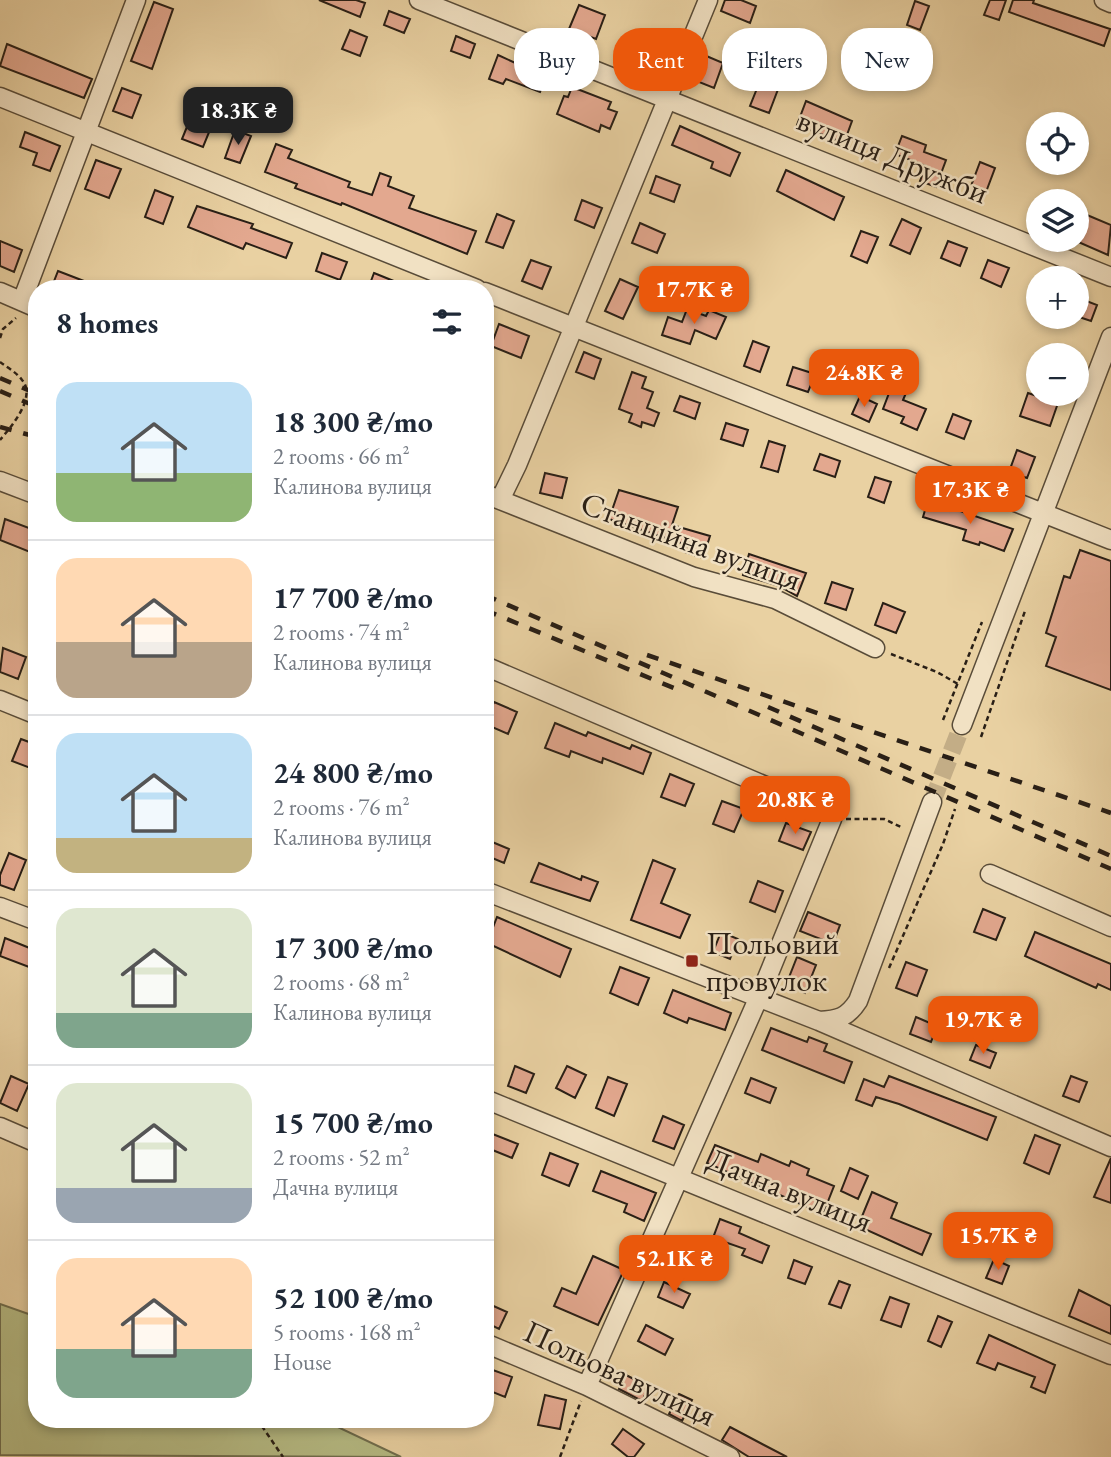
<!DOCTYPE html>
<meta charset="utf-8">
<style>
:root{--surface:#fff;--page:#f6f6f7;--text:#1f2937;--muted:#747a83;--line:#e0e1e3;--accent:#ea580c}
body{margin:0;font-family:"EB Garamond",serif;background:var(--page);color:var(--text);height:100vh;display:flex;flex-direction:column;font-size:26px;white-space:nowrap}
*{box-sizing:border-box;margin:0}
p{font-size:23px;color:var(--muted)}
.icon{flex:none;width:38px;height:38px;fill:none;stroke:currentColor;stroke-width:2;stroke-linecap:round;stroke-linejoin:round}
.map{position:relative;flex:1;overflow:hidden}
.side{position:absolute;left:28px;top:280px;width:466px;height:1148px;display:flex;flex-direction:column;background:var(--surface);border-radius:28px;box-shadow:0 4px 10px #0003}
.side>*{flex:none}
.hud{position:absolute;left:514px;top:28px;width:490px;height:63px;display:flex;gap:14px}
.tools{position:absolute;left:1026px;top:112px;display:grid;gap:14px}
.tools a{display:grid;place-items:center;width:63px;height:63px;border-radius:50%;background:var(--surface);box-shadow:0 4px 10px #0003;font-size:35px}
.price{position:absolute;translate:-50% -60px;padding:0 16px;border-radius:14px;background:var(--accent);color:#fff;font-size:23px;line-height:46px;filter:drop-shadow(0 2px 4px #0008)}
.price::after{content:'';position:absolute;left:50%;top:42px;width:21px;height:16px;margin-left:-10px;background:inherit;clip-path:polygon(0 0,100% 0,50% 100%)}
.price.current{background:#222;color:#fff}
ul{padding:0;list-style:none}
li{display:flex;align-items:center;gap:21px;height:175px;padding:0 28px}
li+li{border-top:2px solid var(--line)}
li span{display:grid;place-items:center;flex:none;width:196px;height:140px;border-radius:21px;color:#555}
li>.icon{margin-inline-start:auto}
span .icon{width:84px;height:84px;fill:#fffc;stroke-width:1}
li b{font-size:30px}
h2{display:flex;justify-content:space-between;align-items:center;height:84px;padding:0 28px;font-size:30px}
.pill{padding:0 24px;border-radius:28px;background:var(--surface);box-shadow:0 4px 10px #0003;font-size:24px;line-height:63px}
.pill.current{background:var(--accent);color:#fff}
.map>svg:first-child{display:block}
</style>
<div class="map">
<svg width="1111" height="1457" viewBox="0 0 1111 1457">
<rect width="100%" height="100%" fill="#e9d1a2"/>
<filter id="stains"><feTurbulence type="fractalNoise" baseFrequency=".00286" numOctaves="4"/><feColorMatrix values="0 0 0 0 .2 0 0 0 0 .09 0 0 0 0 .02 0 0 0 .5 -.17"/></filter>
<radialGradient id="worn" r=".72"><stop offset=".6" stop-color="#630" stop-opacity="0"/><stop offset="1" stop-color="#630" stop-opacity=".3"/></radialGradient>
<path fill="#b6bc85" stroke="#706e4e" stroke-width="2" d="M0,1304L37,1317V1419H321L401,1457L0,1455Z"/>
<path fill="#e3a88f" stroke="#291f16" stroke-width="2" d="M319,0H356L365,3L360,17Z
M725,0H741L756,6L750,23L721,11Z
M990,0H1006L999,20L984,15Z
M1013,0H1034L1033,3L1110,29L1104,46L1009,12Z
M915,1L929,6L920,30L907,25Z
M154,2L173,9L152,69L131,61Z
M579,5L605,15L596,39L569,29Z
M389,11L410,19L404,33L384,25Z
M350,30L367,37L360,56L342,49Z
M456,36L475,44L470,58L451,51Z
M7,44L92,79L84,98L0,66Z
M498,55L546,77L540,92L506,79L503,84L489,79Z
M704,55L723,63L714,88L694,80Z
M762,76L780,84L769,113L750,106Z
M572,87L611,102L608,109L617,112L610,129L601,125L599,132L557,114L564,96L568,97Z
M122,88L141,95L132,118L113,111Z
M806,101L852,121L844,143L797,125Z
M193,112L214,120L203,147L182,139Z
M680,126L740,153L730,176L711,168L713,162L672,145Z
M235,130L251,136L240,163L225,158Z
M25,132L60,146L50,171L33,165L37,153L20,147Z
M902,136L926,145L924,152L946,160L936,187L920,181L926,166L895,154Z
M276,144L292,150L288,158L350,182L348,187L372,195L380,173L391,177L388,186L414,196L409,208L476,231L467,254L342,203L341,205L295,188L297,184L265,172Z
M96,160L121,169L109,198L85,189Z
M980,162L995,168L986,192L971,186Z
M786,170L844,197L834,220L777,191Z
M656,176L680,185L674,202L650,193Z
M155,190L173,197L163,224L145,217Z
M582,200L602,208L594,228L575,220Z
M197,206L253,224L251,228L292,243L286,258L246,243L243,249L188,227Z
M497,214L514,221L503,248L486,242Z
M1087,215L1111,225L1108,255L1076,241Z
M902,219L921,228L910,254L890,245Z
M640,223L665,234L657,253L632,243Z
M861,231L878,237L867,263L851,256Z
M0,241L22,250L14,272L0,266Z
M948,241L967,248L960,266L941,258Z
M322,253L347,262L340,280L316,271Z
M531,260L551,267L542,289L522,281Z
M988,260L1009,268L1001,287L981,278Z
M58,271L102,288L101,289H51Z
M374,273L411,288V289H368Z
M620,279L638,287L623,319L605,311Z
M1076,297L1097,305L1091,321L1076,316Z
M687,309L706,316L709,310L726,317L716,339L695,330L690,344L662,335L668,317L682,322Z
M499,324L529,336L521,358L491,346Z
M753,341L769,347L760,372L744,366Z
M584,352L601,359L594,379L576,372Z
M793,367L815,374L808,392L787,385Z
M632,372L646,377L642,388L653,392L647,408L659,413L654,426L642,422L641,427L629,422L632,414L619,409Z
M891,388L906,393L903,400L926,409L917,430L901,423L904,417L883,409Z
M1028,393L1058,403L1050,426L1020,416Z
M680,396L700,403L695,419L674,411Z
M860,396L877,404L869,422L852,414Z
M953,414L971,421L964,439L946,432Z
M726,423L748,430L743,446L721,439Z
M769,441L785,446L778,472L761,467Z
M1017,450L1035,457L1027,478L1009,472Z
M820,454L840,461L835,477L814,470Z
M545,473L567,478L562,498L540,493Z
M875,477L891,482L884,503L868,497Z
M619,490L678,507L672,525L710,536L703,558L685,552L687,545L609,519Z
M928,500L1013,529L1004,551L980,542L979,545L963,540L966,530L923,517Z
M5,519L37,531L30,552L0,540Z
M1080,550L1111,561V690L1046,666L1056,637L1046,633L1064,576L1070,578Z
M749,554L806,573L797,596L779,586L743,575Z
M832,582L853,589L846,610L825,603Z
M883,603L905,612L896,633L875,625Z
M3,648L26,657L18,679L0,672Z
M494,702L517,712L508,734L485,724Z
M555,723L586,736L588,732L630,749L632,745L651,753L643,774L603,758L602,763L571,751L569,757L545,748Z
M21,739L37,745L33,769L12,761Z
M670,774L694,784L685,806L661,797Z
M722,801L744,809L734,832L713,824Z
M786,823L811,832L803,850L779,841Z
M485,839L509,849L504,863L485,855Z
M9,853L26,860L14,890L0,885V875Z
M653,860L675,869L661,903L690,915L680,938L631,920Z
M539,863L581,880L582,876L598,882L590,901L531,882Z
M758,881L783,891L775,912L750,902Z
M983,909L1005,918L996,940L974,932Z
M808,912L840,925L833,944L800,931Z
M497,917L571,949L560,977L487,943Z
M721,932L738,939L730,959L713,952Z
M1035,932L1111,964V990L1098,984L1096,988L1025,956Z
M5,938L37,951V970L0,956Z
M797,957L816,965L805,993L786,985Z
M906,962L927,970L917,996L896,988Z
M620,967L649,978L638,1005L610,993Z
M673,990L731,1013L725,1030L689,1018L687,1023L664,1013Z
M916,1017L937,1026L931,1042L910,1034Z
M771,1028L807,1042L809,1037L827,1044L824,1051L852,1062L844,1083L762,1050Z
M976,1045L996,1053L990,1068L970,1060Z
M515,1066L534,1074L526,1093L508,1086Z
M567,1066L586,1075L575,1098L556,1088Z
M11,1076L29,1084L17,1111L0,1103Z
M889,1076L996,1117L987,1140L899,1104L876,1097L872,1106L856,1100L864,1079L884,1087Z
M1071,1076L1087,1082L1079,1102L1063,1096Z
M608,1077L627,1084L614,1116L596,1108Z
M751,1078L776,1088L770,1103L745,1093Z
M663,1116L684,1125L674,1149L653,1141Z
M485,1131L518,1144L512,1158L485,1147Z
M1035,1135L1060,1145L1049,1174L1024,1163Z
M715,1145L758,1162L761,1154L789,1166L791,1161L809,1169L807,1175L834,1186L823,1214L707,1163Z
M550,1153L578,1164L569,1186L542,1175Z
M1111,1158V1203L1094,1197Z
M850,1168L868,1176L858,1199L841,1191Z
M601,1171L656,1193L644,1221L624,1212L627,1204L593,1191Z
M872,1192L897,1203L891,1218L931,1234L922,1255L858,1226Z
M720,1219L741,1227L739,1233L769,1246L762,1263L742,1255L745,1249L713,1238Z
M593,1256L624,1270L598,1325L554,1306L562,1288L576,1294Z
M994,1259L1009,1266L1002,1284L986,1278Z
M794,1260L812,1267L805,1284L788,1278Z
M839,1281L850,1285L841,1308L829,1304Z
M664,1282L690,1294L683,1308L658,1297Z
M1079,1290L1111,1306V1334L1069,1316Z
M890,1297L909,1304L901,1327L881,1320Z
M489,1304L507,1312L499,1329L485,1322Z
M938,1316L952,1322L941,1347L928,1341Z
M646,1325L673,1339L665,1355L638,1341Z
M989,1335L1055,1365L1045,1393L1031,1387L1035,1377L998,1363L995,1370L977,1363Z
M490,1369L512,1377L505,1397L485,1389Z
M626,1375L649,1387L642,1401L619,1389Z
M679,1394L692,1400L682,1421L669,1414Z
M545,1395L566,1400L560,1429L538,1425Z
M730,1427L764,1445L787,1457H749L722,1440Z
M623,1429L644,1444L634,1457H628L612,1444Z"/>
<g fill="none" stroke-linecap="round" stroke-linejoin="round">
<path stroke="#c3ad86" stroke-width="18" stroke-dasharray="18 9" stroke-linecap="butt" d="M932,802L962,725"/>
<defs>
<path id="minor" d="M419,0L1111,277
M1104,0L1111,3
M0,97L477,289
M0,292L37,308
M485,292L1111,540
M22,301L136,0
M0,481L37,495
M485,494L694,577L775,599L875,648
M500,500L517,465L708,0
M485,666L824,811L832,819L765,983L587,1386
M0,700L37,715
M962,725L1111,337
M990,874L1111,927
M485,891L819,1021L1111,1147
M0,907L37,921
M819,1021C838,1020 847,1018 858,1001L932,802
M485,1099L1111,1355
M0,1127L37,1143
M485,1343L587,1386L730,1457"/>
</defs>
<use href="#minor" stroke="#594c39" stroke-width="21"/>
<path stroke="#291f16" stroke-width="2.5" stroke-dasharray="5 3.5" stroke-linecap="butt" d="M0,338L3,329L16,318
M0,362C7,367 17,373 22,380C37,397 11,427 0,440
M891,654L937,672L958,684
M943,720L982,622
M981,737L1025,611
M846,819H884L903,828
M889,968L943,844L955,809
M257,1419L283,1457
M560,1457L581,1401"/>
<use href="#minor" stroke="#f1e1c3" stroke-width="18"/>
<path stroke="#291f16" stroke-width="4.5" stroke-dasharray="12 12" stroke-linecap="butt" d="M0,378L37,394
M0,391L37,407
M0,427L37,437
M485,595L1111,869
M485,610L681,691
M647,655L1111,813
M768,707L1111,856"/>
</g>
<rect fill="#8f2418" stroke="#f1e1c3" stroke-width="2.5" x="685" y="954" width="14" height="14" rx="3.5"/>
<g text-anchor="middle" dominant-baseline="central" stroke-width="5" stroke-linejoin="round" paint-order="stroke">
<g font-size="32" fill="#291f16" stroke="#f1e1c3">
<text transform="translate(893 156) rotate(22)">вулиця Дружби</text>
<text transform="translate(691 541) rotate(20)">Станційна вулиця</text>
<text transform="translate(790 1190) rotate(22)">Дачна вулиця</text>
<text transform="translate(620 1373) rotate(25)">Польова вулиця</text>
</g>
<g font-size="32" fill="#291f16" stroke="#f1e1c3" text-anchor="start">
<text x="706" y="943">Польовий<tspan x="706" dy="37">провулок</tspan></text>
</g>
</g>
<rect width="100%" height="100%" filter="url(#stains)"/>
<rect width="100%" height="100%" fill="url(#worn)"/>
</svg>
<div class="tools">
<a><svg class="icon" aria-label="locate" viewBox="0 0 24 24"><circle cx="12" cy="12" r="6"/><path d="M12 2v4M12 18v4M2 12h4M18 12h4"/></svg></a>
<a><svg class="icon" aria-label="layers" viewBox="0 0 24 24"><path d="M12 4l9 5-9 5-9-5zM3 14l9 5 9-5"/></svg></a>
<a>+</a>
<a>−</a>
</div>
<b class="price current" style="left:238px;top:147px">18.3K ₴</b>
<b class="price" style="left:694px;top:326px">17.7K ₴</b>
<b class="price" style="left:864px;top:409px">24.8K ₴</b>
<b class="price" style="left:970px;top:526px">17.3K ₴</b>
<b class="price" style="left:795px;top:836px">20.8K ₴</b>
<b class="price" style="left:983px;top:1056px">19.7K ₴</b>
<b class="price" style="left:998px;top:1272px">15.7K ₴</b>
<b class="price" style="left:674px;top:1295px">52.1K ₴</b>
<div class="hud">
<a class="pill">Buy</a>
<a class="pill current">Rent</a>
<a class="pill">Filters</a>
<a class="pill">New</a>
</div>
<section class="side">
<h2>8 homes<svg class="icon" aria-label="filters" viewBox="0 0 24 24"><path d="M4 7h16M4 17h16"/><circle cx="9" cy="7" r="2"/><circle cx="15" cy="17" r="2"/></svg></h2>
<ul>
<li><span style="background:linear-gradient(#bfe0f5 65%,#8fb573 0)"><svg class="icon" aria-label="home" viewBox="0 0 24 24"><path d="M3 11l9-7 9 7M6 9v11h12V9"/></svg></span><div><b>18 300 ₴/mo</b><p>2 rooms · 66 m²</p><p>Калинова вулиця</p></div></li>
<li><span style="background:linear-gradient(#ffd9b3 60%,#b9a48a 0)"><svg class="icon" aria-label="home" viewBox="0 0 24 24"><path d="M3 11l9-7 9 7M6 9v11h12V9"/></svg></span><div><b>17 700 ₴/mo</b><p>2 rooms · 74 m²</p><p>Калинова вулиця</p></div></li>
<li><span style="background:linear-gradient(#bfe0f5 75%,#c2b280 0)"><svg class="icon" aria-label="home" viewBox="0 0 24 24"><path d="M3 11l9-7 9 7M6 9v11h12V9"/></svg></span><div><b>24 800 ₴/mo</b><p>2 rooms · 76 m²</p><p>Калинова вулиця</p></div></li>
<li><span style="background:linear-gradient(#dfe7d0 75%,#7fa58c 0)"><svg class="icon" aria-label="home" viewBox="0 0 24 24"><path d="M3 11l9-7 9 7M6 9v11h12V9"/></svg></span><div><b>17 300 ₴/mo</b><p>2 rooms · 68 m²</p><p>Калинова вулиця</p></div></li>
<li><span style="background:linear-gradient(#dfe7d0 75%,#9aa5b1 0)"><svg class="icon" aria-label="home" viewBox="0 0 24 24"><path d="M3 11l9-7 9 7M6 9v11h12V9"/></svg></span><div><b>15 700 ₴/mo</b><p>2 rooms · 52 m²</p><p>Дачна вулиця</p></div></li>
<li><span style="background:linear-gradient(#ffd9b3 65%,#7fa58c 0)"><svg class="icon" aria-label="home" viewBox="0 0 24 24"><path d="M3 11l9-7 9 7M6 9v11h12V9"/></svg></span><div><b>52 100 ₴/mo</b><p>5 rooms · 168 m²</p><p>House</p></div></li>
</ul>
</section>
</div>
